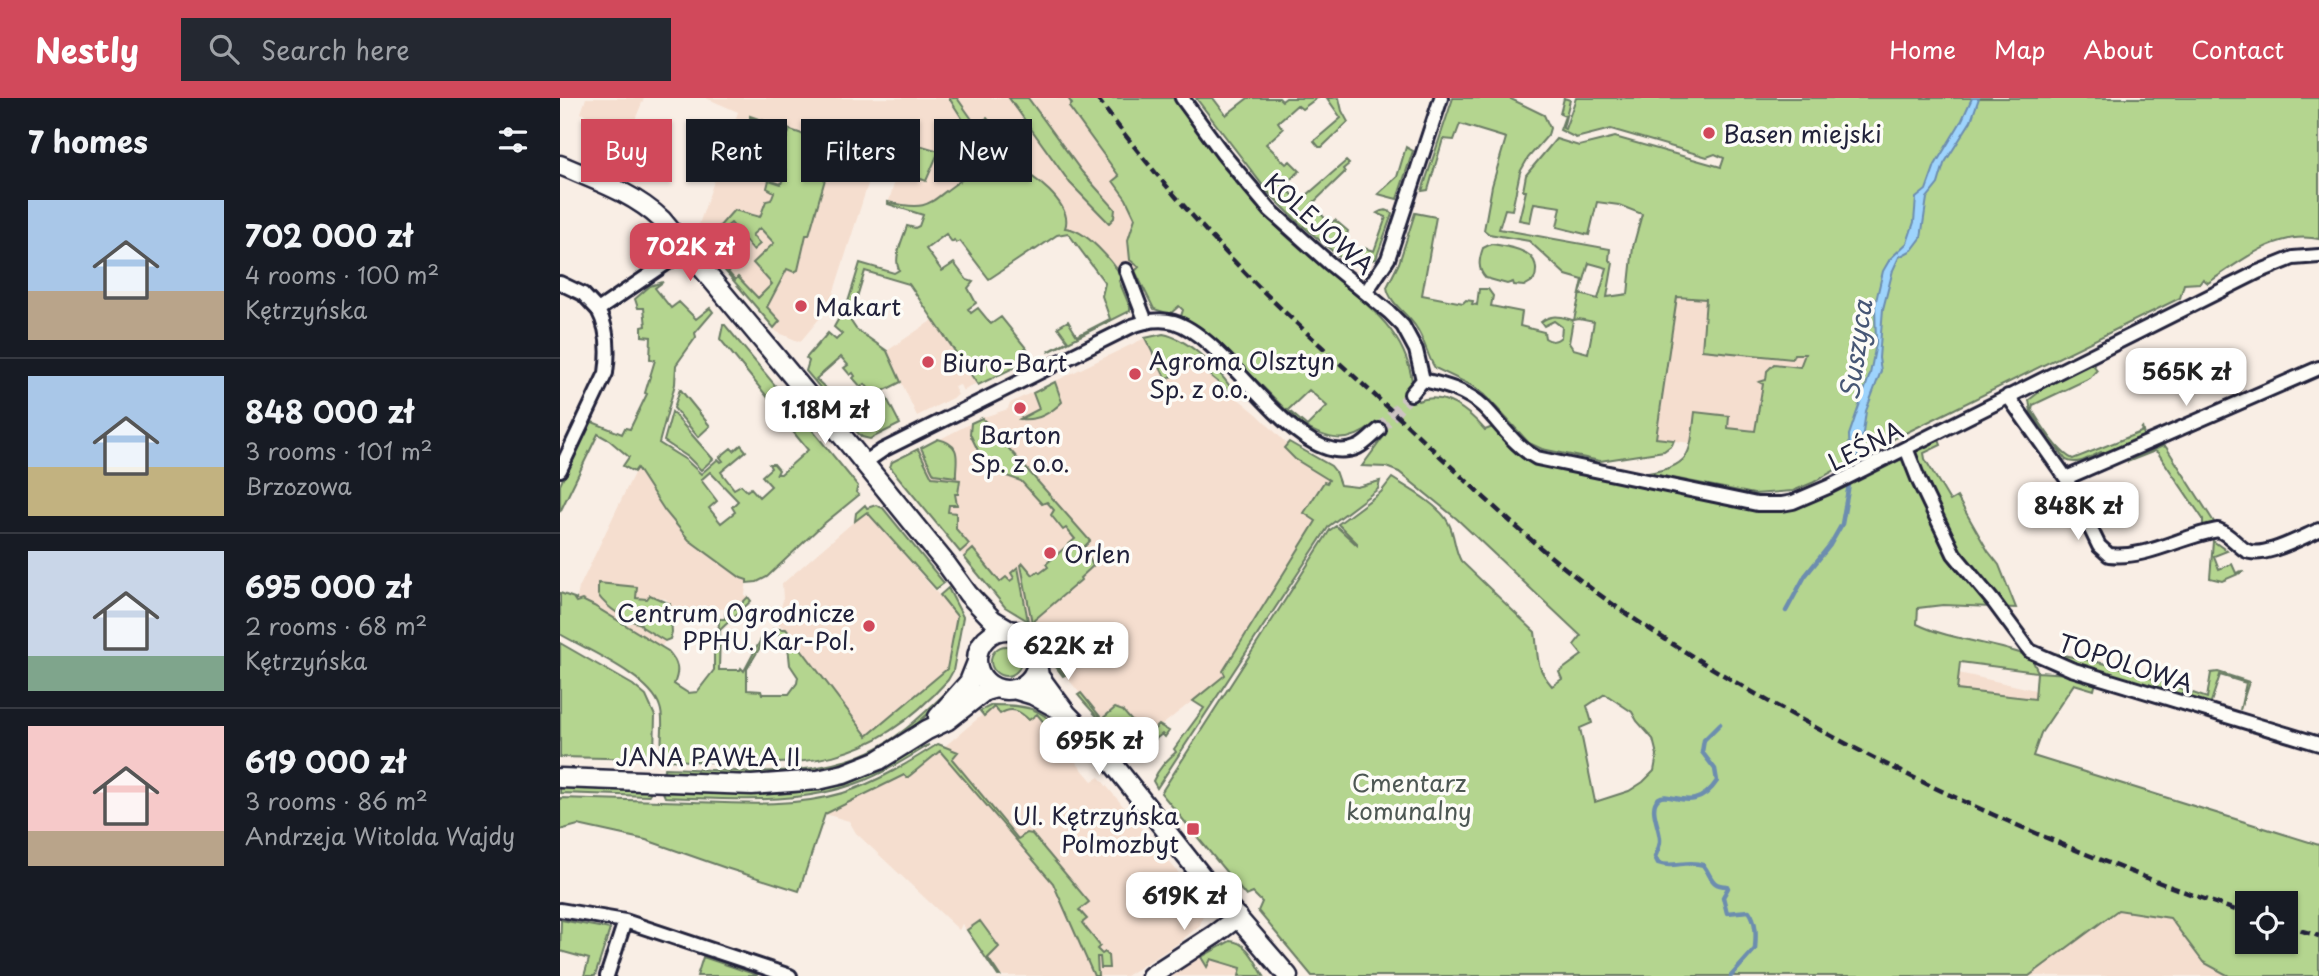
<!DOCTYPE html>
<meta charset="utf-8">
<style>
:root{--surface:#171b24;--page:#242831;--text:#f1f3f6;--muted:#9ea1a6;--line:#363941;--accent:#d1495b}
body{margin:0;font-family:"Playpen Sans",sans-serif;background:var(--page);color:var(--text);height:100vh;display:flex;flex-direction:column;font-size:26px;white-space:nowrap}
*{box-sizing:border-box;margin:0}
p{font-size:23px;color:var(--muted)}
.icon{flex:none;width:38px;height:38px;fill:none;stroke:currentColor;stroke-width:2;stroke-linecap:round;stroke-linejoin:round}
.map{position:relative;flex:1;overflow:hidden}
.sheet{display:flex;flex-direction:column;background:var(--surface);width:560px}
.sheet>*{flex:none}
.banner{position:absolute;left:21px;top:21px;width:665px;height:63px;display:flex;gap:14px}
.buttons{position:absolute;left:1675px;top:793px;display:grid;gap:14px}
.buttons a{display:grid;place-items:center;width:63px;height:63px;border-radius:0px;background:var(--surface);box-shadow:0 2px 5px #0004;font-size:35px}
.price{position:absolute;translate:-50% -60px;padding:0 16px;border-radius:14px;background:#fff;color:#222;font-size:23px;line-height:46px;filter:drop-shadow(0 2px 4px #0008)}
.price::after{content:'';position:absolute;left:50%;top:42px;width:21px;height:16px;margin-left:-10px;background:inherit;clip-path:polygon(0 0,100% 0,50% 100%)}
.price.on{background:var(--accent);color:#fff}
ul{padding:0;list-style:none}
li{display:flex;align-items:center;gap:21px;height:175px;padding:0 28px}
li+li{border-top:2px solid var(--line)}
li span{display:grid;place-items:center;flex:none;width:196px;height:140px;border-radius:0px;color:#555}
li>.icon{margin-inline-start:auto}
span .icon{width:84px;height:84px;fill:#fffc;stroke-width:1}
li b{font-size:30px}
h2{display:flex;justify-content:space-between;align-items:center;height:84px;padding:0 28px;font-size:30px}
.chip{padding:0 24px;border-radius:0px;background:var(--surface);box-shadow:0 2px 5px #0004;font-size:24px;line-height:63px}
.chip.on{background:var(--accent);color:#fff}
header{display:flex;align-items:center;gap:42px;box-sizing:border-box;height:98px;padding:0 35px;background:var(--accent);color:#fff}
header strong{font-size:33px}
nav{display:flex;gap:38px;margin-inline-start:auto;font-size:24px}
.search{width:490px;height:63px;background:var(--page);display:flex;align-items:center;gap:18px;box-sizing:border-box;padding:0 24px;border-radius:0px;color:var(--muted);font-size:26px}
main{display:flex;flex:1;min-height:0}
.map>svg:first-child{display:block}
</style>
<header>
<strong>Nestly</strong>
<div class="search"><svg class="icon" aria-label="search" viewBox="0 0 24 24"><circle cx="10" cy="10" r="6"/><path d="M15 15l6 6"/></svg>Search here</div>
<nav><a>Home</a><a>Map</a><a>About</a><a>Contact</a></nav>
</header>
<main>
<section class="sheet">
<h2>7 homes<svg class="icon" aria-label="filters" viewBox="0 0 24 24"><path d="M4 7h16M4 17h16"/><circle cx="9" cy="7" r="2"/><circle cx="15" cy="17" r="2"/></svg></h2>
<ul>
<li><span style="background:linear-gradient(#a9c7e8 65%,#b9a48a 0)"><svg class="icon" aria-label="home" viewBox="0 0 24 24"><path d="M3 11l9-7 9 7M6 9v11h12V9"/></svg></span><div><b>702 000 zł</b><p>4 rooms · 100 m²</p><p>Kętrzyńska</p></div></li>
<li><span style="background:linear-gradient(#a9c7e8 65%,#c2b280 0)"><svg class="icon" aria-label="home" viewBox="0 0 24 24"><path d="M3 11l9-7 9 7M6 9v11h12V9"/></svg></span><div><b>848 000 zł</b><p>3 rooms · 101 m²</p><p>Brzozowa</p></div></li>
<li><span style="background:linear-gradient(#c9d6e8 75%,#7fa58c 0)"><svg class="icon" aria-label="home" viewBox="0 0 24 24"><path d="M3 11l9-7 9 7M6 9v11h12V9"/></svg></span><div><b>695 000 zł</b><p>2 rooms · 68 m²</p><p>Kętrzyńska</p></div></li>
<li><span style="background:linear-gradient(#f6c9c9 75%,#b9a48a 0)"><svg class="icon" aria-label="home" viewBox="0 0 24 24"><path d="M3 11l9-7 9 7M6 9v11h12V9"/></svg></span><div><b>619 000 zł</b><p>3 rooms · 86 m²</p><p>Andrzeja Witolda Wajdy</p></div></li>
</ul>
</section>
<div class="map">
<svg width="1759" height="878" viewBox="0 0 1759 878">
<rect width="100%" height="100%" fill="#f9eee5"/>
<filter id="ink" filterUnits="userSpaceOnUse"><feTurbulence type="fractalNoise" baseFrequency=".0143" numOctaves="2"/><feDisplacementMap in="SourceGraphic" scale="14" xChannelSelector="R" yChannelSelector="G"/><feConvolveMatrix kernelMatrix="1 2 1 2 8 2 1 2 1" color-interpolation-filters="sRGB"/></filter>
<g filter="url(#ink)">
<path fill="#f5decf" d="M26,0H84L72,29L61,33L21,15Z
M146,0H609L671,85L718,141L784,212L849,273L846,291L858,303L887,315L928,351L1091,454L1201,514L1331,560L1493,596L1469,637L1417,678L1643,772L1759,802V868L1690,844H1726V805H1687V843L1576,803L1395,723L1290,668L1029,523L841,367L817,355V351L824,338L813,327L799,330L768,309L687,238L672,253L613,198L575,173L563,180L505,130L444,70L385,123L328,106L343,56L320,48L269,209L240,244L217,234L136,135L178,14Z
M1107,196L1270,201L1243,343L1125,362L1130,353L1131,345L1090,340Z
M374,221L417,285L403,293L400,287L394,289L398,297L357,318L327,253Z
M585,240H597L636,266L698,317L734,353L772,371L774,407L665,577L582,643L565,650L495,565L487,539L473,524L468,523L451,510L404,459L332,366L421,320L448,311L449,307L452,304Z
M77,369L105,413L129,442L187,482L185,497L188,499L177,510L159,511V515L113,511L106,501L92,499L105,543L88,570L5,519L13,501L17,500L19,490Z
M306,413L397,518L387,571L307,638L226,531L218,526L223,501L222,486Z
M434,607L477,615L508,644L506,651L508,655L532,683L539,679L646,808L640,827L617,846L566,878H438L402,826L399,832L296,735L289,723L265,716L344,677L347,680Z
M1558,812L1610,820L1643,864L1669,878H1469Z
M664,848L689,878H610L641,859Z"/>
<path fill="#b4d58f" stroke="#6b7c65" stroke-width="2" fill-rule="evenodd" d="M389,0H397L416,27L427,20L442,39L427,46H415L404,35L407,28Z
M449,0H468L522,74L555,111L554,120L549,125L510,85Z
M508,0H613C642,41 671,82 706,118C724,137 745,155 766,172C803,203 845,231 852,283L847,291L858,303C884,293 909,313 925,332L933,329L953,351L973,364L1194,412L1215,413L1234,410L1378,339L1381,347L1364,355L1365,361L1390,403L1397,399L1428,453L1439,467L1456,510L1383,507L1358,510L1357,526C1392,543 1434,544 1471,559L1478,574L1509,576L1536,584L1534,592L1514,586L1481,635L1473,658L1759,747V878H1669L1643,864L1610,820L1558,812L1469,878H752L698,813L702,804L693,795L686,798L601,695L770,432L776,428L797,447V445L778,426L821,394L832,380C848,390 881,408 889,426C895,438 894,451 901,463L975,534C979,560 974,567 992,588L1002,581L999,574L1022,557L1014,547L1021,538L897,421L839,374L826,369L802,368L824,338L813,327C787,348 768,342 740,326L657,243L640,229L621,218L623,212L619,208L610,216L594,211L575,173L579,169L570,162L568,142L575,120L566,101L553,83L559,78L509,9L512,6ZM749,292L767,308L747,328L728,312ZM1400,564L1477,574L1475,601L1397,592ZM1045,596L1072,614L1077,623L1093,641L1097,657L1094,673L1083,684L1069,693L1035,704L1020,630L1032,625L1027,608ZM1687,805H1726V844H1687Z
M636,0H653L666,17L688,0H719L722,3L726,0H757L742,11L737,7L718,24L723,31L706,46L726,66L730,63L740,73L724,87L739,104L786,63L789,66L783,71L785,74L752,106L770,126L775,122L788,133L783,149L803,153L804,150L814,153L826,119L817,115C822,112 828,111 832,116L816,161L789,167L737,123L707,93Z
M767,0H779L782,13L788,24L762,49H759L754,43L781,20Z
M893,0H949L984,17L990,30L988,37L968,60L960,74L952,112L945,111L939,131L1050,151L1049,162L1053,165L1047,199L1068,196L1073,149L1082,116L1059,107L1037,104L1029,137L997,129L1001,109L974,105L970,124L959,122L966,93H963L966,77L996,41L1019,48L1055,39L1161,69L1164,60L1155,56L1147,59L1051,31L1016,40L1000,32L1005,18L1000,16L1004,0L1010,2L1003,30L1005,31L1016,0H1759V141C1717,132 1681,163 1648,185L1643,181L1640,185L1624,186L1620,200L1311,352L1252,385L1233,393L1194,396L1088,375C1133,368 1130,354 1135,314L1169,318L1168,330L1195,333L1203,286L1199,284L1206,282L1207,273L1214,266L1240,269L1245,256H1234L1232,261L1142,252L1146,201L1117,199L1096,340L1114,342L1112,347L1104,353L1040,363L982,351L969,345L925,297L913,288L875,270C867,258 865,242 856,229C848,216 829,205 827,189L839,165L855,115L876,119L862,197L903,205L906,202L913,203L912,206L917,207L919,191H928L933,198L931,208L962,214L960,228L984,234L985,240C991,244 995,244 1001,239L1002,229L994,223L984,228L981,224C992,215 1001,219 1013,222L1009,245L1013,251L1028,255L1034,224L1019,221L1014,222L1023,182L1006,177L969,143L929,136L924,132L932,88L946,40L900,26L894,42L883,41L868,92L862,93ZM1029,165L1047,170L1038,201L1020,196Z
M190,18L268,45L274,27L280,29L249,137H246L238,172L234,174L227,171L207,209L220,223L214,230L143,147L174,112L200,119L206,103L211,102L214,94L207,90L209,82L221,86L226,72L215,68L229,34L190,20ZM171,125L193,152L200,146L192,137L200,130L214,145L193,165L212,186L198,200L178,179L175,182L168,174L172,171L149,144Z
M338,41L379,53L366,83L339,72L335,83L326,80Z
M846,49L853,53L837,101L818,96L837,79Z
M451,67C471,74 514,107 505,130C526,131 552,163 563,180L559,183L570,209V213L488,254L508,243L498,229L508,223L517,238L550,221L542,198L545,185L508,135L497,137L475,152L474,151L429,181L400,143L396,145L394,142L392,144L386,136L366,151L382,173L394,165L407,182L413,184L408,190L416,205L408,211L411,215L418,210L431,226L441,219L474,260L418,287L349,186L305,173L290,222L296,231L327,253L341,284L323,293L340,326L310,341L302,339L292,329L295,327L291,322L288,324L271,303L274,300L287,318L312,295L305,286L301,289L293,280L295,278L293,275L290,277L284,270L288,267L281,259L256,281L271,295L267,298L246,273L249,263L246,260L268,235L276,242L282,236L274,229L288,204L300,165L334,175L339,172C333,159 343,141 347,128L355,130L359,128L363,117L328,106V104C374,115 369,102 403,81C417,72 436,69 451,67Z
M931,146C950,149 985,152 974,182L964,188L954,187L953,184L947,186L926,180C917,171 919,161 923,150Z
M103,184L95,190L111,210L119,204L136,221L150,210L153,214L135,235L136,239L116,267L115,286L99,345L126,362L141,376L158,361L161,364L163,363L160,359L171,350L174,353L181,347L186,353L161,374L174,391L181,387L187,393L191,390L199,399L211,388L202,378L211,370L209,366H214L219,372L217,376H221L248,352L225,324L235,315V311L298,388L296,394L299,397L261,428L207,479L197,484L187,485V482L181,480L129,442L105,413L77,370L74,374L63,368L69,359L49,342L38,336L0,414V387L30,323L62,336L65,330L70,331L87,296L85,295L95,262L90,261L91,239L82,238V229L86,228L84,210H78L75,201L90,188ZM150,374L178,403L172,409L175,414L161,425L149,410L157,403L141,382Z
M163,227H165L228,303L218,308L214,307L160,241Z
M603,236C629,241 657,270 672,291L670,294L636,266L606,281L585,240Z
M1531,264L1537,272L1530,280L1473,307L1472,312C1480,325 1499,356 1513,361L1581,334L1582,329L1584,338L1543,356L1541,354C1530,359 1518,368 1506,362L1471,314L1469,302L1478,295L1476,291Z
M495,284L502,304C490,316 477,323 460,321L479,311L473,295Z
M120,291L150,328L138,339L114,310Z
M112,314L153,361L141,372L128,359L104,343Z
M422,320L530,443L524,449L533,468L520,480L521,482L473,523L487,539L495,565L505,577L503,578L496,569L485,539L472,525L461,467L463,465L473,477L478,473L480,475L488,469L486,466L515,441L506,430L503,432L491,417L494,412L487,404L482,406L461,383L427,371L410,336L411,325Z
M378,341C404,347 395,363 396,379L374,376L361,350Z
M729,344L771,368L775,373L780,387L797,389L820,383L818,391L769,428L597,690L593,683C598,671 606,663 616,654L614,651L644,610L633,603L665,577L663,573L756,423L744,415L764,384L767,385L769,382L735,361L724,350Z
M1603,348L1606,349L1654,424V426L1593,444L1643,428V421L1598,355L1595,353L1567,364Z
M358,351L372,379L400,382L398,396H395L397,407H389L388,414L396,415V431L409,446L400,454L330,369L332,364Z
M305,407L307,410L316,407L323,410L384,485L376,491L307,414L295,423L296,415Z
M1653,443L1667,453L1654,458L1659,471L1672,466L1676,475L1682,473L1683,474L1662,483L1650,480Z
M413,451L440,484L446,479L450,483L454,480L451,475L458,469L468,523L445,509L404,459Z
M38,485L77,489L76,500L87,501L90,497L110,506L112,534L110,541L105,543L82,529L81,526C67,523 47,510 38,497Z
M388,490L403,519L393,573L388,582C298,682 227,666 105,662C97,646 106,626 100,609C91,579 27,552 0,536V495L17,501H14L16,504L22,502L34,508L108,553C118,564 120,572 114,586L128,595L137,594L154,572V546H158L159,521H165L166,512L177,510L188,499L191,503L160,532L159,572H180L181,570L184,573L206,532L199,551L187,571V592L201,593L202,596H229L237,585L238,579L230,567L228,548L214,531H226L307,638L387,571L397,518L380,497Z
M0,545L73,587L86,598L95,618L94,655L90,661L0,659Z
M431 563a15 15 0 1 1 30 0a15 15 0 1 1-30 0Z
M1484,553L1556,568L1647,600L1651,575L1658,574L1689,584L1680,612L1686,585L1660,577L1651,604L1646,607L1520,568Z
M389,592L393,593C374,609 357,628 336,642C268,689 180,678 102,675L105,670C179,672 261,685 327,644C350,630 369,610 389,592Z
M521,595L542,621L555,610L563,613L586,639L599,627L609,633L605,639L602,636L588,647L567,652L524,604L518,597Z
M432,607C473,607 482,611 510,641V646L506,651L508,655L499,656L492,651L500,644L477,616L469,622C460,613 452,608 440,616L434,609L424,618L420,613Z
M378,646L398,654L392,661L458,741L467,735L472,736L529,804L519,812L527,821L522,825L540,848L537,851L542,856L545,854L548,857L549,870H541L540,859H537L538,878H534L493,785L380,653L347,680L344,677L265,716L239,793L166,770L86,742L18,727L0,732V700C45,701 89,703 134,704C184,706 235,709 283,695C318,684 348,665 378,646Z
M369,647C348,660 326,674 303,683C240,708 171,701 105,699L102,692C164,695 229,703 290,684C319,675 342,656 369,647Z
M0,689L92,692L88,698L0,695Z
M1,822L50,831L35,878H24L29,861L0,853Z
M420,823L439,849L428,860L440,878H438L407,832Z
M670,843C688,844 695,864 704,878H679L681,870L651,861L647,869L641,859Z
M143,859L197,877L196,878H137Z"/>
<path fill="#9ed4fd" stroke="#6c8daf" stroke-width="2" d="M1412,0H1419L1411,23L1384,66L1378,86L1367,100L1361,140L1352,152L1339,159L1333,172L1323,211L1319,260L1321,273L1306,313L1300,357L1290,362L1289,337L1310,276L1316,246L1315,207L1323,173L1330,161L1347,145L1354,124L1356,100L1366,92L1375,67L1402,22Z"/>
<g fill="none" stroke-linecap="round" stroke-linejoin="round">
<path stroke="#6c8daf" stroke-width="4.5" d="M1226,513L1245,478L1270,447L1282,426L1290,381
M1160,626L1144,642L1142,654L1155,671L1157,683C1134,718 1110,692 1099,700C1087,709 1101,731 1100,743C1100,748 1097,754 1095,759L1098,765C1113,771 1127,761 1143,767C1152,778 1150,788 1167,788L1168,790L1163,799L1167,815L1189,813C1197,824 1196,838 1195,851L1171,878"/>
<path stroke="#cec5c3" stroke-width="12" stroke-dasharray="12 6" stroke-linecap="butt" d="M819,332L851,296"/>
<defs>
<path id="street" d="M622,0L663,56L710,112L769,165L829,214L843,228L856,252L863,282
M566,172L586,224
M0,185L23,196L38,212
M806,194L828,161L881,0
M863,282C885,287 907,293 924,309C942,327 954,348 977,360L1197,406H1222L1233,404L1268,389L1698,174L1733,160L1759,158
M851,296L863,282
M1448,298L1506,380L1539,448L1549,457C1588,461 1621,438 1658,432C1669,436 1676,446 1685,452C1702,462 1742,439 1759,432
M1346,350L1359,383L1394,456L1433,503L1470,553L1511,571L1759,646
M304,365L323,352L572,228C587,223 599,220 614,224C671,241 737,376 798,349C806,345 812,338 819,332
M0,372L46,275C49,254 48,230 38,212L127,151
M1506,380L1759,270
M0,812L65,823L230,878
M47,878L65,823"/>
<path id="secondary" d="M0,67C35,82 74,95 102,122L288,345L387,467L408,496L433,522L450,532
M417 562a30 30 0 1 1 60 0a30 30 0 1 1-60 0Z
M477,565L479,578L507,616L542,652L645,782L728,878
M453,591L473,597L504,614
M378,619L409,584L417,564
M0,680L192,687L258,682L284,676L319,662L367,632L388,622L425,593L436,590
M591,878L654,837L678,819"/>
</defs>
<use href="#street" stroke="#22223b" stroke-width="18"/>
<use href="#secondary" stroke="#22223b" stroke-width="23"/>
<use href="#street" stroke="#fdfcf7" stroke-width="12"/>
<use href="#secondary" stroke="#fdfcf7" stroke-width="18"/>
<path stroke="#22223b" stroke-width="4.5" stroke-dasharray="10 5" stroke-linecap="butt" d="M537,0C588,69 645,135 706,196C744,233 783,268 822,304C887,363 950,428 1020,482C1077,526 1139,563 1201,599C1356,688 1518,758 1687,816
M1726,828L1759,838"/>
</g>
</g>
<g fill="#d1495b" stroke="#fdfcf7" stroke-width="2.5">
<circle cx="1149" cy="35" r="7"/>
<circle cx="241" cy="208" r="7"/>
<circle cx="368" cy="264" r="7"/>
<circle cx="575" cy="276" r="7"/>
<circle cx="460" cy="310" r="7"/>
<circle cx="490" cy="455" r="7"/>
<circle cx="309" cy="528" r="7"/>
<rect x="626" y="724" width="14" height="14" rx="3.5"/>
</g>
<g text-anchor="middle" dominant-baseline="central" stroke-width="7" stroke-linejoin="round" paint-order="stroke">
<g font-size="24" fill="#22223b" stroke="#fdfcf7" text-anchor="start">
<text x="1163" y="35">Basen miejski</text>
<text x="255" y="208">Makart</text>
<text x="589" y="262">Agroma Olsztyn<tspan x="589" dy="28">Sp. z o.o.</tspan></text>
<text x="382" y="264">Biuro-Bart</text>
<text x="460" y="336" text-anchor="middle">Barton<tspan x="460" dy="28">Sp. z o.o.</tspan></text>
<text x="504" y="455">Orlen</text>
<text x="295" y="514" text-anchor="end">Centrum Ogrodnicze<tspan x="295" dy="28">PPHU. Kar-Pol.</tspan></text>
<text x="619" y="717" text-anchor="end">Ul. Kętrzyńska<tspan x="619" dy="28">Polmozbyt</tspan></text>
</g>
<g font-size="24" fill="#22223b" stroke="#fdfcf7">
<text transform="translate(760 125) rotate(42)">KOLEJOWA</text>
<text transform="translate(1305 347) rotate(-27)">LEŚNA</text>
<text transform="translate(1566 564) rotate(18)">TOPOLOWA</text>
<text x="148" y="658">JANA PAWŁA II</text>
</g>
<g font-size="24" fill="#4e5854" stroke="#fdfcf7">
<text x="849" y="684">Cmentarz<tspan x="849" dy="28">komunalny</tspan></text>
</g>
<g font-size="26" font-style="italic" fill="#475775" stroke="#fdfcf7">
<text transform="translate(1295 252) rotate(-82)">Suszyca</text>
</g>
</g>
</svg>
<div class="buttons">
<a><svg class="icon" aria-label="locate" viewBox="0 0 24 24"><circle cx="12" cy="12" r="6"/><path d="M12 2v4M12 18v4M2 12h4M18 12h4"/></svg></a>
</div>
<b class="price on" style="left:130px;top:185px">702K zł</b>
<b class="price" style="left:1626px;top:310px">565K zł</b>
<b class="price" style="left:265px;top:348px">1.18M zł</b>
<b class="price" style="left:1518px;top:444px">848K zł</b>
<b class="price" style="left:508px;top:584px">622K zł</b>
<b class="price" style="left:539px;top:679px">695K zł</b>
<b class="price" style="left:624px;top:834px">619K zł</b>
<div class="banner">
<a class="chip on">Buy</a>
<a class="chip">Rent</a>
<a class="chip">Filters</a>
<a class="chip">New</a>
</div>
</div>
</main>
